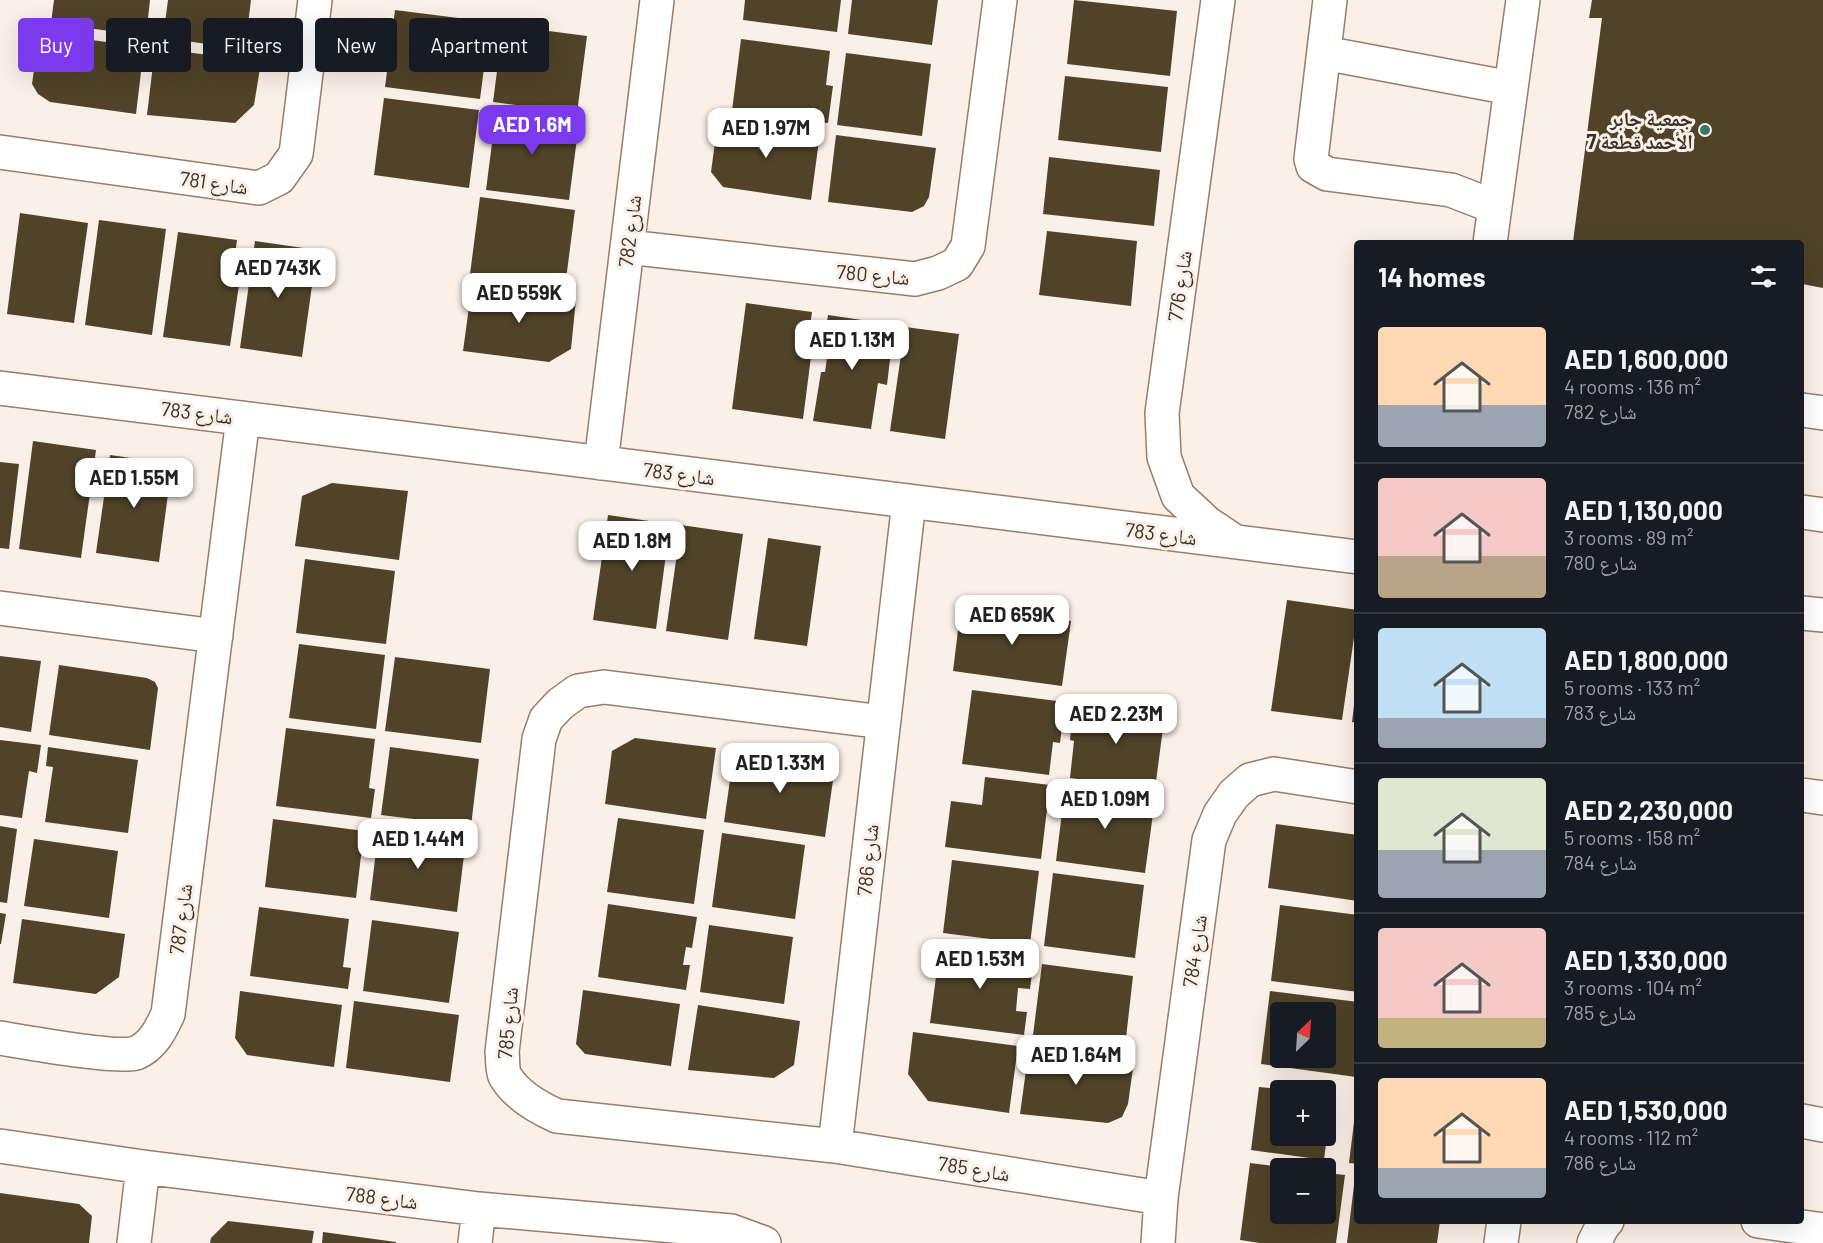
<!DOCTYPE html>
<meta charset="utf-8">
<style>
:root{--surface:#171b24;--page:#20242c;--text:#f1f3f6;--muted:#9ea1a6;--line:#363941;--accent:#7c3aed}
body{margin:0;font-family:Barlow,"Noto Naskh Arabic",sans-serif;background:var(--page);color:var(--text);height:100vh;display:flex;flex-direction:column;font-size:22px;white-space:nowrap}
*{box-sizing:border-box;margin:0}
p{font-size:20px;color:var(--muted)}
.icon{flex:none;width:33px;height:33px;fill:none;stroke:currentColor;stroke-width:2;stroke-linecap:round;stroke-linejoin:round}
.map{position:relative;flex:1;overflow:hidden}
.panel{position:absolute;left:1354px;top:240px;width:450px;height:984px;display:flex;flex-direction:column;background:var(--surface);border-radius:6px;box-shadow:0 6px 24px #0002}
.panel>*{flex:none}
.top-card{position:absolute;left:18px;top:18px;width:570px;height:54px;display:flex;gap:12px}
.needle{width:39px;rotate:25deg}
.controls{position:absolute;left:1270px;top:1002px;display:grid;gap:12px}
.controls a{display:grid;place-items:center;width:66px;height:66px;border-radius:6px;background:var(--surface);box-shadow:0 6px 24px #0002;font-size:30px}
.price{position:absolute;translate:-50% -51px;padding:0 14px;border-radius:12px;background:#fff;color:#222;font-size:20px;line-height:39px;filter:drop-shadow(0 2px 3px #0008)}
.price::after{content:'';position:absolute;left:50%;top:36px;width:18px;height:14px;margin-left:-9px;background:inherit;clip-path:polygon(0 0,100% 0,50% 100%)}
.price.active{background:var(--accent);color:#fff}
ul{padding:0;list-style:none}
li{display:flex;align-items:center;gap:18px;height:150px;padding:0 24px}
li+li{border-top:2px solid var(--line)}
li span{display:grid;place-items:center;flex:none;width:168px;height:120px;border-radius:6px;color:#555}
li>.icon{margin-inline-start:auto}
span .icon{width:72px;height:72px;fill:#fffc;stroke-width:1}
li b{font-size:26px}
h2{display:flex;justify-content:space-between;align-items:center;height:72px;padding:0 24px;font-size:26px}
.chip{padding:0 21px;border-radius:6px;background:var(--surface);box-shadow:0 6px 24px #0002;font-size:21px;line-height:54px}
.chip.active{background:var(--accent);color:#fff}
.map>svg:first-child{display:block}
</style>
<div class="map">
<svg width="1823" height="1243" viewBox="0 0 1823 1243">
<rect width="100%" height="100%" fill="#fbf0e7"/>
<path fill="#504329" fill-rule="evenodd" d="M54,0H150L146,36L51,23Z
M168,0H251L245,49L163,38Z
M745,0H841L837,32L743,20Z
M852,0H938L932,45L848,34Z
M1074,0L1177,11L1170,76L1067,64Z
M1592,0H1823V288L1802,284V243L1573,242L1602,18H1589Z
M395,10L490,22L480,99L385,87Z
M503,25L587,36L577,113L493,102Z
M39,33L144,47L136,114L50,102L38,94L32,84Z
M741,39L830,51L826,85L833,86L828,123L732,111Z
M155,48L261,62L254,105L235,123L147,115Z
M846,53L931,64L922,136L837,125Z
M1065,76L1168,87L1161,152L1058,140Z
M384,98L479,110L469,188L374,175Z
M496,112L579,123L569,200L486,190Z
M718,120L820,133L811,200L723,187L711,172Z
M836,135L936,148L929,197L924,206L912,212L828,202Z
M1049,157L1160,170L1154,226L1043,214Z
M480,197L575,210L565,287L470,274Z
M20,213L88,223L74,323L7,314Z
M99,220L166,229L152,335L85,325Z
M1047,231L1137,241L1131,306L1039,295Z
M178,232L237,240L232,277L240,278L230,346L163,337Z
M255,241L317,250L302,357L240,348Z
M472,285L576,299L571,349L549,362L463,351Z
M746,303L812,312L807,348L812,349L803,419L732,409Z
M828,315L889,324L887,341L892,342L887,385L878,383L871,429L813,421L821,372H825L828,351L823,350Z
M905,327L959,334L945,439L890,431Z
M33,441L96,450L81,558L19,549Z
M110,455L172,464L159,562L96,553Z
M0,462L19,464L9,549L0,548Z
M332,483L408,491L399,560L295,546L302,496Z
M608,515L670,524L656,629L593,620Z
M681,525L743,534L728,640L666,631Z
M768,538L821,546L807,646L754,639Z
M305,559L395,571L386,644L296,633Z
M1287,600L1358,610L1342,720L1271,711Z
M961,606L1071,621L1062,686L953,671Z
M299,644L385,655L376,729L289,718Z
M0,656L41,661L31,732L0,727Z
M395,657L490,669L481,743L385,731Z
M59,665L147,678L155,682L158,688L150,750L49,735Z
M1356,688H1358V723L1352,722Z
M972,690L1065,702L1060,743L1053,742L1049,775L962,764Z
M1074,701L1165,713L1155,789L1070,778L1074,741L1070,740Z
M286,728L375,739L369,788L375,789L371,818L276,806Z
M635,738L716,748L706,819L605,804L612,751Z
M0,740L41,745L37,773L29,771L22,818L0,815Z
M48,747L138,760L128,833L45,822L53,767L46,766Z
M390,747L479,759L471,826L381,815Z
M734,752L835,766L825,837L724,822Z
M985,777L1050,785L1041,859L945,847L951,801L982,805Z
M1065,788L1155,799L1145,873L1056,861Z
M618,818L704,830L694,904L607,892Z
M273,819L364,831L356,898L265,887Z
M1276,824L1358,835V901L1268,888Z
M0,826L17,829L7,903L0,902Z
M379,827L466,839L457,912L370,900Z
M722,833L805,845L795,919L712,907Z
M34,839L118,851L109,918L24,906Z
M952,860L1039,871L1030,944L943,933Z
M1053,873L1144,885L1135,958L1044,946Z
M608,904L697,917L692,948L686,947L683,965H690L686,990L598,977Z
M1280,905L1358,915V992L1271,981Z
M259,907L349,919L343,967L351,968L348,989L250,976Z
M0,913L6,914L1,944H0Z
M22,919L125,934L119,977L96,994L13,983Z
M372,920L459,932L449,1003L363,991Z
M709,925L793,937L784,1004L700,992Z
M940,946L1034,958L1030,989L1018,988L1016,1011L1027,1012L1024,1035L930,1023Z
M1042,964L1133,976L1125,1047L1033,1035Z
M583,990L680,1004L671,1066L585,1054L576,1044Z
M240,991L342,1005L334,1067L247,1055L235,1038Z
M1270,991L1358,1002L1356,1077L1261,1064ZM1281,1012H1326V1058H1281Z
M354,1001L459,1015L450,1082L346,1068Z
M698,1005L800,1021L794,1065L774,1078L688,1070Z
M913,1032L1018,1046L1009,1113L928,1101L908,1074Z
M1029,1048L1134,1061L1128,1104L1122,1117L1108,1123L1020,1114Z
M1259,1087L1281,1089V1136H1327L1324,1160L1251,1150Z
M1326,1095L1332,1096L1327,1131H1326Z
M1356,1106H1358V1164L1349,1163Z
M1250,1163L1281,1167V1214H1326V1173L1345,1175L1336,1243H1260L1240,1240Z
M1355,1177H1358V1221H1440L1437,1243H1347Z
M0,1193L79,1204L92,1216L89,1243H0Z
M228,1221L314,1231L312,1243H210L211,1238Z
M323,1232L396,1242V1243H322Z"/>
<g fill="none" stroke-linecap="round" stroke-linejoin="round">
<defs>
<path id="minor" d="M1218,0L1162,413L1164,457L1178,496L1207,523L1234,541
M1330,0L1311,159L1313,166L1327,174L1451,190L1495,207
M1324,53L1511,88
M0,152L259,188L279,178L296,154L315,0
M1490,243L1523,0
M627,247L915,279L938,273L957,264L968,246L1000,0
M0,388L1358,557
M1802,410L1823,413
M601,463L657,0
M1802,512L1823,515
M0,608L216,636
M1802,613L1823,615
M883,722L604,687L578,691L560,704L546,719L539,739L502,1052C503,1059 502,1070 505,1076C516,1095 537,1107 557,1116L835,1146L1161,1198
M1802,795L1823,798
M0,1038C25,1042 118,1059 136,1053C153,1046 161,1029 168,1014L243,418
M1802,1121L1823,1125
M0,1146L143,1167L479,1209L731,1231L764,1243
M835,1146L909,501
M1758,1221L1823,1230
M134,1243L143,1167
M475,1243L479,1209
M1158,1243L1161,1198L1209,840L1220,814L1234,794L1250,780L1274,774L1358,787
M1501,1243L1504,1221
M1594,1243L1602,1227L1607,1221"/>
</defs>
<use href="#minor" stroke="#987e69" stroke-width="36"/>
<use href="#minor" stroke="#fff" stroke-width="33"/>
</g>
<circle fill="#34786c" stroke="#fbf0e7" stroke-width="2" cx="1705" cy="130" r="6"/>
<g text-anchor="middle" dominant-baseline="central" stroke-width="6" stroke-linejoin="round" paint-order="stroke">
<g font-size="20" font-weight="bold" fill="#3b3027" stroke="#fbf0e7" text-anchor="end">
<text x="1693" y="118">جمعية جابر<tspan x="1693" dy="23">الأحمد قطعة 7</tspan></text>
</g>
<g font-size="20" fill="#3b3027" stroke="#fbf0e7">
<text transform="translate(214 182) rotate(8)">شارع 781</text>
<text transform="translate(629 231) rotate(-83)">شارع 782</text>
<text transform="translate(873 274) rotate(5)">شارع 780</text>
<text transform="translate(1179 286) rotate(-82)">شارع 776</text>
<text transform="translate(197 412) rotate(7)">شارع 783</text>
<text transform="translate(679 473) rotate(7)">شارع 783</text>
<text transform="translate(1161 533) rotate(7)">شارع 783</text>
<text transform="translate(867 860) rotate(-84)">شارع 786</text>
<text transform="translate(180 919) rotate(-83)">شارع 787</text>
<text transform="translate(1194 951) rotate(-82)">شارع 784</text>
<text transform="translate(507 1023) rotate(-85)">شارع 785</text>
<text transform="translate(974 1168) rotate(9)">شارع 785</text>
<text transform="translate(382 1197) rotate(7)">شارع 788</text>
</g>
</g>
</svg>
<div class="controls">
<a><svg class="needle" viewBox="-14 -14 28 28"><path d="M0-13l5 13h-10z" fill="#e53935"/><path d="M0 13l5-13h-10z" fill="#9ea1a6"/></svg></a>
<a>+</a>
<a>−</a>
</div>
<b class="price active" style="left:532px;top:156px">AED 1.6M</b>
<b class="price" style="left:766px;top:159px">AED 1.97M</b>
<b class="price" style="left:278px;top:299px">AED 743K</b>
<b class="price" style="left:519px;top:324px">AED 559K</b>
<b class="price" style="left:852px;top:371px">AED 1.13M</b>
<b class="price" style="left:134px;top:509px">AED 1.55M</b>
<b class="price" style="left:632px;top:572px">AED 1.8M</b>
<b class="price" style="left:1012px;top:646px">AED 659K</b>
<b class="price" style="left:1116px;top:745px">AED 2.23M</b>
<b class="price" style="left:780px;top:794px">AED 1.33M</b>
<b class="price" style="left:1105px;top:830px">AED 1.09M</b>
<b class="price" style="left:418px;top:870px">AED 1.44M</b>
<b class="price" style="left:980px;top:990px">AED 1.53M</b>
<b class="price" style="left:1076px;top:1086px">AED 1.64M</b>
<div class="top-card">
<a class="chip active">Buy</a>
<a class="chip">Rent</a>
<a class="chip">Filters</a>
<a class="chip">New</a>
<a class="chip">Apartment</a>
</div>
<section class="panel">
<h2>14 homes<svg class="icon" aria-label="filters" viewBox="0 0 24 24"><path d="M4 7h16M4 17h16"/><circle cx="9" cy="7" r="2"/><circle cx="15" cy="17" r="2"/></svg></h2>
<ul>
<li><span style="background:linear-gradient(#ffd9b3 65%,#9aa5b1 0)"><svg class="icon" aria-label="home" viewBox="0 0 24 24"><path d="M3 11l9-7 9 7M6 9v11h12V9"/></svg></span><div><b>AED 1,600,000</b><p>4 rooms · 136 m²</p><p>شارع 782</p></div></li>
<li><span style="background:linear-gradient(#f6c9c9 65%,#b9a48a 0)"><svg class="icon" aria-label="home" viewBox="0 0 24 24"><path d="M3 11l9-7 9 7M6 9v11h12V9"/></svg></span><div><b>AED 1,130,000</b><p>3 rooms · 89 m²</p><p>شارع 780</p></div></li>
<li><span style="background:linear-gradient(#bfe0f5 75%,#9aa5b1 0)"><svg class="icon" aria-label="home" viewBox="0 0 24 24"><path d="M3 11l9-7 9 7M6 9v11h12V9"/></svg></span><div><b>AED 1,800,000</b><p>5 rooms · 133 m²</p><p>شارع 783</p></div></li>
<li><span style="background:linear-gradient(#dfe7d0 60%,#9aa5b1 0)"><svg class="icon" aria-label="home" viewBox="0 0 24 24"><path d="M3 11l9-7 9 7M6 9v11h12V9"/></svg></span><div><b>AED 2,230,000</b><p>5 rooms · 158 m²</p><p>شارع 784</p></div></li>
<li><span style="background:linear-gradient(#f6c9c9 75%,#c2b280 0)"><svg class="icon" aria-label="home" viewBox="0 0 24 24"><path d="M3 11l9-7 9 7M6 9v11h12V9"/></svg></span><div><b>AED 1,330,000</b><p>3 rooms · 104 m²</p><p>شارع 785</p></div></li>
<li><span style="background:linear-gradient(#ffd9b3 75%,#9aa5b1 0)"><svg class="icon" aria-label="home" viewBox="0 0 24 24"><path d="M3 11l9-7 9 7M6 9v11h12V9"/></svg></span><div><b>AED 1,530,000</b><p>4 rooms · 112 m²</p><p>شارع 786</p></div></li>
</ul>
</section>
</div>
